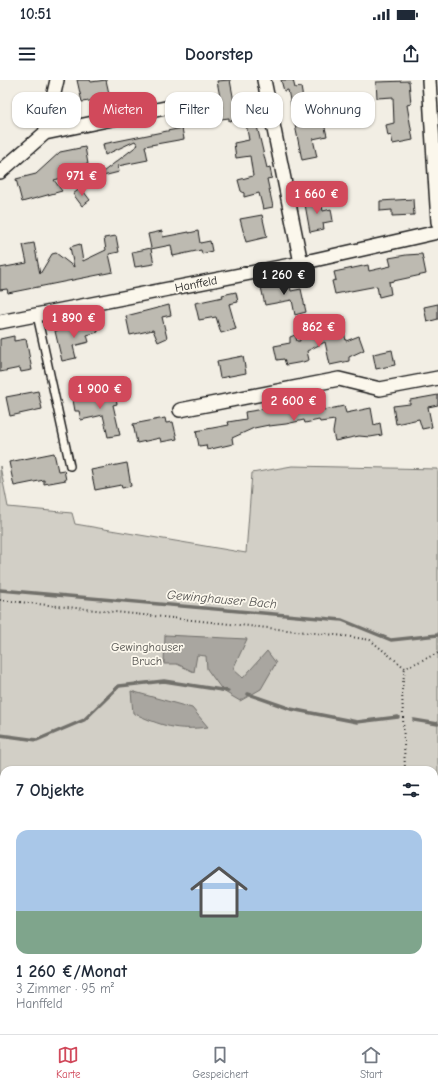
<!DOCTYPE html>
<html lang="de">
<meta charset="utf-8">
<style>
:root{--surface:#fff;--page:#f2f2f3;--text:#1f2937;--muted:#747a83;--line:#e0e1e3;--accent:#d1495b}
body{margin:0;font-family:"Comic Neue",sans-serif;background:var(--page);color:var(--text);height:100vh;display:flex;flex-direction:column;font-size:15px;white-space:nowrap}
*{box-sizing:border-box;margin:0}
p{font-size:13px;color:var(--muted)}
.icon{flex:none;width:22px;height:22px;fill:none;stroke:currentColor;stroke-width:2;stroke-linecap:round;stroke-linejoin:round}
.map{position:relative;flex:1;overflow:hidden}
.sheet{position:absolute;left:0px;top:686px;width:438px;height:268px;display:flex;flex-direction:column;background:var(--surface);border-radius:12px 12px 0 0;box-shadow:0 1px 3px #0004}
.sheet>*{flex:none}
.hud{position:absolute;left:12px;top:12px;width:414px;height:36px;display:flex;gap:8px}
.price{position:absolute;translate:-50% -34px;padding:0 9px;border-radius:8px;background:var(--accent);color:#fff;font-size:13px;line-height:26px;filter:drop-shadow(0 1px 2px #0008)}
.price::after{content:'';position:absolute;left:50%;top:24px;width:12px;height:9px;margin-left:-6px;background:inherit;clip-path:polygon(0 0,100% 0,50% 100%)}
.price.on{background:#222;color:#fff}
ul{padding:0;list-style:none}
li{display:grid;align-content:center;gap:8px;height:212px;padding:0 16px}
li+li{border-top:1px solid var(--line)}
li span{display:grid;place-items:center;height:124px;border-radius:12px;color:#555}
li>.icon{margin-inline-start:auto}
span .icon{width:72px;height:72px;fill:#fffc;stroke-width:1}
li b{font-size:17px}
h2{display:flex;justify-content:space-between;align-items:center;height:48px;padding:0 16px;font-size:17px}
.pill{padding:0 14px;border-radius:12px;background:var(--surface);box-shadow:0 1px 3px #0004;font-size:14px;line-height:36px}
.pill.on{background:var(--accent);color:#fff}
.status{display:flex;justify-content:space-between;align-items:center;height:28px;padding:0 20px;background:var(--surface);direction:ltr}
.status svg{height:11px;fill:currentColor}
header{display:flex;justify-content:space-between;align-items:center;height:52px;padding:0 16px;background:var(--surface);font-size:18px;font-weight:700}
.dock{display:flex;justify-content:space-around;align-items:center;height:56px;border-top:1px solid var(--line);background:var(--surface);font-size:11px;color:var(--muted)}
.dock a{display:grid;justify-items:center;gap:2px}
.dock .on{color:var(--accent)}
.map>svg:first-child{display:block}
</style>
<div class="status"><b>10:51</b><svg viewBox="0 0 49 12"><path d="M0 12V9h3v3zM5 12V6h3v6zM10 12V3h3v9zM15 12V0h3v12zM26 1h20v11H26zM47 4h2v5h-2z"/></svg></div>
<header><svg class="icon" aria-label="menu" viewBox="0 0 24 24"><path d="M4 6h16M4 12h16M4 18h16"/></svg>Doorstep<svg class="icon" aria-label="share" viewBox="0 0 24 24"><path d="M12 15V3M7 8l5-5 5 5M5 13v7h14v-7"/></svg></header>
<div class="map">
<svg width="438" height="954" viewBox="0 0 438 954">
<rect width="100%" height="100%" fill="#f2eee4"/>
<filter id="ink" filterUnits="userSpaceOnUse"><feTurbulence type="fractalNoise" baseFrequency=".025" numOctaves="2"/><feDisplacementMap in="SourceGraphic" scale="8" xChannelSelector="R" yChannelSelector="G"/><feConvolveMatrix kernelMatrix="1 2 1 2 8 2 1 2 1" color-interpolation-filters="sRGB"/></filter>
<g filter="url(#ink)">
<path fill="#d2cfc6" stroke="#777671" d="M0,386L8,427L72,433L75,444L246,473L252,393L292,386L438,389V795H434V690H4V847L0,848Z"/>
<path fill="#a9a6a0" stroke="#716f6b" d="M165,555L247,559L233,589L243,598L267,571L276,583L261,609L240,621L223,611L207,589L206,576L197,575L194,592L177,584H164Z
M131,611L192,628L208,647C176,651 162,646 133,633Z"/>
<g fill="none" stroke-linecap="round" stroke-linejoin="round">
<path stroke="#716f6b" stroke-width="3.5" d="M0,510L342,540L391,560L438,555
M248,614L291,629L357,642L398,637
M414,640L438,644
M0,655L37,660L84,640L119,606L164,601L228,611"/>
</g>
<path fill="#bdbab1" stroke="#1c1c1c" d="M77,0H90L91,2L106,0L110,18L82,22Z
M230,0L235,27L244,23L247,38L229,41V38L213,40L211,30L222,28L217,1Z
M281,0H293L295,8L301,7L307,42L323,39L327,56L313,59L317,77L302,80L288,10L284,11Z
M409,1L411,24L407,25L413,60L393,64L391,55L388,56L386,45L394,43L393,17L377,18L376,2Z
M256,42L267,88L270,87L272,98L267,99L273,127L263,129L259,113L244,117V113L241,111L238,100L253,96L250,76L236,78L234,63L249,60L246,44Z
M182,48L184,59L145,66L148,80L118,86L119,92L95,98L138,65L135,61L105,75L103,64Z
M85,67L88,84L63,86L66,97L54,100L62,111L22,122L16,99L36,94L60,72Z
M81,108L90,120L82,126L73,114Z
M314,117L316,127L322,126L323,131L331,129L333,141L323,143L324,149L310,152L304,119Z
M413,119L414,135L392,136V130L380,131V121Z
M262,135L267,157L246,162L240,139Z
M162,151L163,157L189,152V153L198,151L200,163L210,161L212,171L202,174L201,170L173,176L171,165L151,169L154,184L135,187L132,172L151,168L148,154Z
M116,156L119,172L109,174L113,192L8,213L7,209L0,210V188L27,183L23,165L34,163L40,194L52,174L56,173L74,187L70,167L80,164L83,181L106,170L104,158Z
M422,174L426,194L389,202L391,214L379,217L377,206L335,214L332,201L336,200L334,192L368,185L369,191L391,186L389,178L406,175Z
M289,201L291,211L301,209L306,232L295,235L292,220L265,225L261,207Z
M236,212L238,222L229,224L236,249L221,253L216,237L199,240L195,223L223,217L222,215Z
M438,224V239L427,242L424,227Z
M169,225L171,235L162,237L167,258L158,262L153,250L130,255L126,236Z
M95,240L98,252L87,255L89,262L73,266L76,278L62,281L55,251L85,244V243Z
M344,251L346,261L359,256L364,270L349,277V281L330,285L325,262L307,271L309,280L303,282L286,285L284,279L277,280L274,266L290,263V257L295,255L297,261H300L299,255L315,252L316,257Z
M14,256V261L26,259L32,290L21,292L20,288L0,292V259Z
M392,270L395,285L376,289L373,274Z
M243,276L246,293L220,298L217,281Z
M38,311L42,329L10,336L6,317Z
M114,311L117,324L113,325L120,355L108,357L103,335L81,340L79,331H75L73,320Z
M438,315V325L428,327L432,347L422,349L419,339L396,344L393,326L410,324V320Z
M321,316L324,330L344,326L346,333L371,328L374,345L380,343L382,355L370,357L359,356L335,361L333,352L335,340L320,342L319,340L305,343L304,340L286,344L269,346V345L254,348L232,358L233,364L207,370L206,365L199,366L196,351L229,345L228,342L246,339L245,332L258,330L281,322L282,324Z
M165,338L166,343L173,342L177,359L161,362L160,358L137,363L133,344Z
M54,373L58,391L64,390L66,400L44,404V400L14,406L9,382Z
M127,383L131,406L122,408L121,405L95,410L91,390Z"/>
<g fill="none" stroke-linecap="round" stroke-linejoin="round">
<defs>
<path id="lane" d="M37,235L70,386"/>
<path id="street" d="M264,0L301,183
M429,0L438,142
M45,53L170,27
M0,92L45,53L57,0
M0,242L301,183L438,152
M180,330L339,299L380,309L438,298"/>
</defs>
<use href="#lane" stroke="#1c1c1c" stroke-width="10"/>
<use href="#street" stroke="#1c1c1c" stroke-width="16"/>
<path stroke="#1c1c1c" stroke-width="2" stroke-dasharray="1 3" stroke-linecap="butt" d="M0,520L345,556L370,560L405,588L438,573
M405,690L402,610L405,588
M434,743L438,745
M434,788L438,787
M0,851L4,850"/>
<use href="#lane" stroke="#fbf7ec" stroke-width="7"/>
<use href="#street" stroke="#fbf7ec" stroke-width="13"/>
</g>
</g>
<g text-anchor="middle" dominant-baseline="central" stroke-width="3.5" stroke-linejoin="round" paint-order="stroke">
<g font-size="12" fill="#1c1c1c" stroke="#fbf7ec">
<text transform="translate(196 204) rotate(-11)">Hanffeld</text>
</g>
<g font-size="12" fill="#53524f" stroke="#fbf7ec">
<text x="147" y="567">Gewinghauser<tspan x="147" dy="14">Bruch</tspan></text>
</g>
<g font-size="13" font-style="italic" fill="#545351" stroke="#fbf7ec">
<text transform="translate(222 519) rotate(5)">Gewinghauser Bach</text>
</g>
</g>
</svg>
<b class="price" style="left:82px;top:117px">971 €</b>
<b class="price" style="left:317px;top:135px">1 660 €</b>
<b class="price on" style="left:284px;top:216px">1 260 €</b>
<b class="price" style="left:74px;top:259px">1 890 €</b>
<b class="price" style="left:319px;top:268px">862 €</b>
<b class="price" style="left:100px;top:330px">1 900 €</b>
<b class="price" style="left:294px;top:342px">2 600 €</b>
<div class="hud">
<a class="pill">Kaufen</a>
<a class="pill on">Mieten</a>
<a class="pill">Filter</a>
<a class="pill">Neu</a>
<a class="pill">Wohnung</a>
</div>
<section class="sheet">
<h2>7 Objekte<svg class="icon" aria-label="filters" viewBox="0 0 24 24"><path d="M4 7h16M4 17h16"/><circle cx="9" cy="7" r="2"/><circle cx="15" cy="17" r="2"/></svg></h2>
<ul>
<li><span style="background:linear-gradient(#a9c7e8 65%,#7fa58c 0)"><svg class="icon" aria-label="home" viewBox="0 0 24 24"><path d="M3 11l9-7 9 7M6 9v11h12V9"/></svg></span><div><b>1 260 €/Monat</b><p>3 Zimmer · 95 m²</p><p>Hanffeld</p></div></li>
</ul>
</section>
</div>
<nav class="dock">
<a class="on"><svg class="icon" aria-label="map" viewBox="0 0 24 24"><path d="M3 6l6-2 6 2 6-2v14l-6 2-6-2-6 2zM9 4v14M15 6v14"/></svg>Karte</a>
<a><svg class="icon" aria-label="saved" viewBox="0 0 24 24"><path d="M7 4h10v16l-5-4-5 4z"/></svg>Gespeichert</a>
<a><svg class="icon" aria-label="home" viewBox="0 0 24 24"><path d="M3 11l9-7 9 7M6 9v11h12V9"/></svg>Start</a>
</nav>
